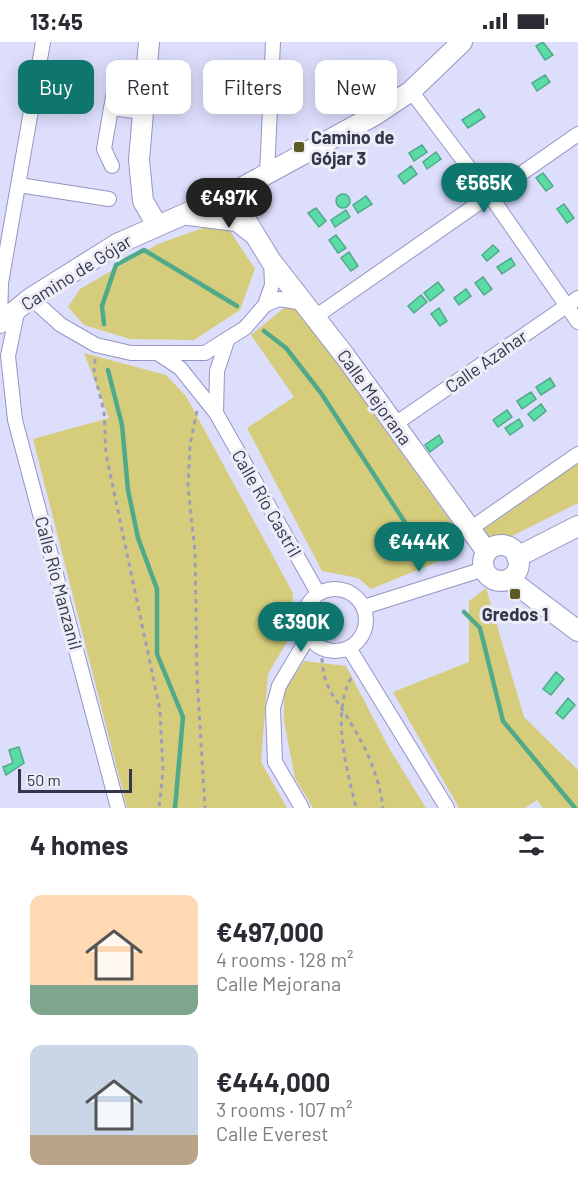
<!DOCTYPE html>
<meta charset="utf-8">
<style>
:root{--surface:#fff;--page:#f2f2f3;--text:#2b2b33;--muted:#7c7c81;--accent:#0f766e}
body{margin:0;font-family:Barlow,sans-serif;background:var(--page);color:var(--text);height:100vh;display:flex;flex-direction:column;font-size:22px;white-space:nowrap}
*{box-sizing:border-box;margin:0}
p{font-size:20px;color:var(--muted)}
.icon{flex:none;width:33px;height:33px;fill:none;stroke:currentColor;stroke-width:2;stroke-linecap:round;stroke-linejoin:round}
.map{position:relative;height:766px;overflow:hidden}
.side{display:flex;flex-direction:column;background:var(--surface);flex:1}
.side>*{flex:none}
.guide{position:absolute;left:18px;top:18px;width:543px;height:54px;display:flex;gap:12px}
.scale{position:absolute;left:18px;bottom:15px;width:114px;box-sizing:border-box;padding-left:6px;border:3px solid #353649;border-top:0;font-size:16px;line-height:21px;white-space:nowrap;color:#353649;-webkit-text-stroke:4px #ecedf7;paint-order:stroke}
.price{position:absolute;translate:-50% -51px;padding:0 14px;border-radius:21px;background:var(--accent);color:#fff;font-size:20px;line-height:39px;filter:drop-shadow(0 2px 3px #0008)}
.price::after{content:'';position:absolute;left:50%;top:36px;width:18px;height:14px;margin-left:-9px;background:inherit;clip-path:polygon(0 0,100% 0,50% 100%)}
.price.current{background:#222;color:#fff}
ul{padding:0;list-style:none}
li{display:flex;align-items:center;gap:18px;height:150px;padding:0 30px}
li span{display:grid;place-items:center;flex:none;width:168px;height:120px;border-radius:12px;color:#555}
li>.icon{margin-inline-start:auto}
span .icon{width:72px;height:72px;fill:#fffc;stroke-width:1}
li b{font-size:26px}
h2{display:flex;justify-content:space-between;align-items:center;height:72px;padding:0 30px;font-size:26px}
.chip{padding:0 21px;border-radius:12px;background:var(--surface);box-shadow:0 3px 15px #0003;font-size:21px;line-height:54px}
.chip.current{background:var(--accent);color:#fff}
.status{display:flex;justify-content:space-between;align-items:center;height:42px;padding:0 30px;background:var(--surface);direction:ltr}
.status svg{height:16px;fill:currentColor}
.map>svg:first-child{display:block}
</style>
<div class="status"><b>13:45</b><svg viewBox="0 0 49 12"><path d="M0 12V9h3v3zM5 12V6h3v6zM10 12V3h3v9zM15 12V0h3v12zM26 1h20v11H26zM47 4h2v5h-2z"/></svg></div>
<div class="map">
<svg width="578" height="766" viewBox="0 0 578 766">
<rect width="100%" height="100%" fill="#dcdefc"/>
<path fill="#d6cd7c" d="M206,185L230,189L255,227L240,268L194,298L130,297L84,283L68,265L80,247L158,202Z
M284,266L298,267L462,495L449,505L454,513L371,547L358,536L322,529L247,386L294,355L251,293Z
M84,311L166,333L186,354L293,551L291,593L268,632L261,720L287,766H127L33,397L109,376Z
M578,421V461L506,497L486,493L484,487Z
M486,546L524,675L578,728V766H543L537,758L525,766H459L393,650L469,620V559Z
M304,619L346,624L389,706L426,766H313L295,736L284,679V649Z"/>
<path fill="#5bdba6" stroke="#50aa8a" stroke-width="1.5" d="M543,0L553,13L545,18L536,4Z
M545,33L550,40L537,49L532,41Z
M479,67L485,75L468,86L462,78Z
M422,103L427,110L414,119L409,111Z
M436,110L441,117L427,127L423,120Z
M411,124L417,132L404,142L398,134Z
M543,131L553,144L546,149L536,136Z
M336 159a7 7 0 1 1 14 0a7 7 0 1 1-14 0Z
M366,154L372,162L358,171L353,163Z
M564,162L574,176L567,181L557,167Z
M316,166L326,179L319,185L308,171Z
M346,168L350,175L335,185L331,178Z
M336,193L346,206L338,211L329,198Z
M493,203L499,209L487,219L482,213Z
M349,210L358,224L351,229L341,216Z
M511,216L515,223L502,232L497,225Z
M483,235L492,247L484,253L475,241Z
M438,240L444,248L430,259L424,251Z
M466,247L471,254L459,263L454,256Z
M421,253L427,260L414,271L408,264Z
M439,266L447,279L440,284L431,272Z
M550,336L555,344L541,353L536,345Z
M531,350L536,357L522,367L517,359Z
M541,362L546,369L534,379L528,372Z
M507,368L512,375L498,385L493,378Z
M519,377L523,384L510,393L505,386Z
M439,393L443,400L430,410L425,403Z
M556,630L564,637L551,653L543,647Z
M568,656L575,663L563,677L556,671Z
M19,705L24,721L6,733L3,725L13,721L9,708Z"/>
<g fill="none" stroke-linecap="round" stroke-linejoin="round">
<path stroke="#50aa8a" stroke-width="4.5" d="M104,282L102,264L116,223L144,208L237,264
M264,289L286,306L321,351L428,516
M108,328L122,383L128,448L138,496L157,547V612L183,675L175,766
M464,570L480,586L503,679L575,766"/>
<defs>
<path id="street" d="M411,49L491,155L578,280
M111,66L118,29
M112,124L104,107L111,66L143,70
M267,132L273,0
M19,143L109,157
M180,175L236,182L250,193
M31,256L61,283L96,303L131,311H205L245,286L265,263L272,243L271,219
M265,263L279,257L304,261
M18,266L8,314L15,378L118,766
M315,275L578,92
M0,281L1,241L43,0
M227,299L217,329L216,371L318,551
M157,311L180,326L216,371
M395,382L578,256
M470,487L578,412
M304 578a31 31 0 1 1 62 0a31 31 0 1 1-62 0Z
M364,565L484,527
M349,606L447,766
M302,766L275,720L273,666L279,644L308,595"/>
<path id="secondary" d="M149,0L139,118L143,159L157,183
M230,152L271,219L345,314L487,510
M0,281L31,256L117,202L230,152L375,73L411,49L462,0
M483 521a18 18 0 1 1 36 0a18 18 0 1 1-36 0Z
M517,515L578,484
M509,537L578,589"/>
</defs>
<use href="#street" stroke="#9495c4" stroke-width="16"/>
<use href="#secondary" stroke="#9495c4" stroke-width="22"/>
<path stroke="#9d9fb9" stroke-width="3" stroke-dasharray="4.5 4.5" stroke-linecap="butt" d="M95,317L94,331L104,369L106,412L160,668L163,729L159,766
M197,369L190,403L188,445L195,509L197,635L205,766
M322,607C321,646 334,652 352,683C368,710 379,735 383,766
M351,636C331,673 347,727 356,766"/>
<use href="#street" stroke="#fff" stroke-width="14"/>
<use href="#secondary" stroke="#fff" stroke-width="20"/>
</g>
<g fill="#5f5925" stroke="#ecedf7" stroke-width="2">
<rect x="293" y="99" width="12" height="12" rx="3"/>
<rect x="509" y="546" width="12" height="12" rx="3"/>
</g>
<g text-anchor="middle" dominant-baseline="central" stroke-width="6" stroke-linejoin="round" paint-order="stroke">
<g font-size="18" font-weight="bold" fill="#353649" stroke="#ecedf7" text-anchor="start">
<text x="311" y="95">Camino de<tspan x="311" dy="21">Gójar 3</tspan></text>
<text x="515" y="572" text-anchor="middle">Gredos 1</text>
</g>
<g font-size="18" fill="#353649" stroke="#ecedf7">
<text transform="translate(76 230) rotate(-32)">Camino de Gójar</text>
<text transform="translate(486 319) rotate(-35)">Calle Azahar</text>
<text transform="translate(375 355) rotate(54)">Calle Mejorana</text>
<text transform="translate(267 461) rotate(60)">Calle Río Castril</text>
<text transform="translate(59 541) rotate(75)">Calle Río Manzanil</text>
</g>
</g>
</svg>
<div class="scale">50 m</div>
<b class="price" style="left:484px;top:172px">€565K</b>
<b class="price current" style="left:229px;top:187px">€497K</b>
<b class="price" style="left:419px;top:531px">€444K</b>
<b class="price" style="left:301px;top:611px">€390K</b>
<div class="guide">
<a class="chip current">Buy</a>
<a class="chip">Rent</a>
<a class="chip">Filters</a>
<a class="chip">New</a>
</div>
</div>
<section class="side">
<h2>4 homes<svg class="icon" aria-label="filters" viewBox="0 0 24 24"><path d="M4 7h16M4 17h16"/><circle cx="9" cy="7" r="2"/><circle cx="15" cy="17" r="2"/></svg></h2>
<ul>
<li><span style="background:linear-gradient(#ffd9b3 75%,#7fa58c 0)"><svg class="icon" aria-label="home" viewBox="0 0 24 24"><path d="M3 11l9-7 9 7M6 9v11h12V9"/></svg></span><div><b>€497,000</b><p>4 rooms · 128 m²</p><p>Calle Mejorana</p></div></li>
<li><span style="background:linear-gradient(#c9d6e8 75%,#b9a48a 0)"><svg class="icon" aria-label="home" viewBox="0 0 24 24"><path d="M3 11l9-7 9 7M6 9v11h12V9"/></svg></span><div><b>€444,000</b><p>3 rooms · 107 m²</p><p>Calle Everest</p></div></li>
</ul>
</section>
